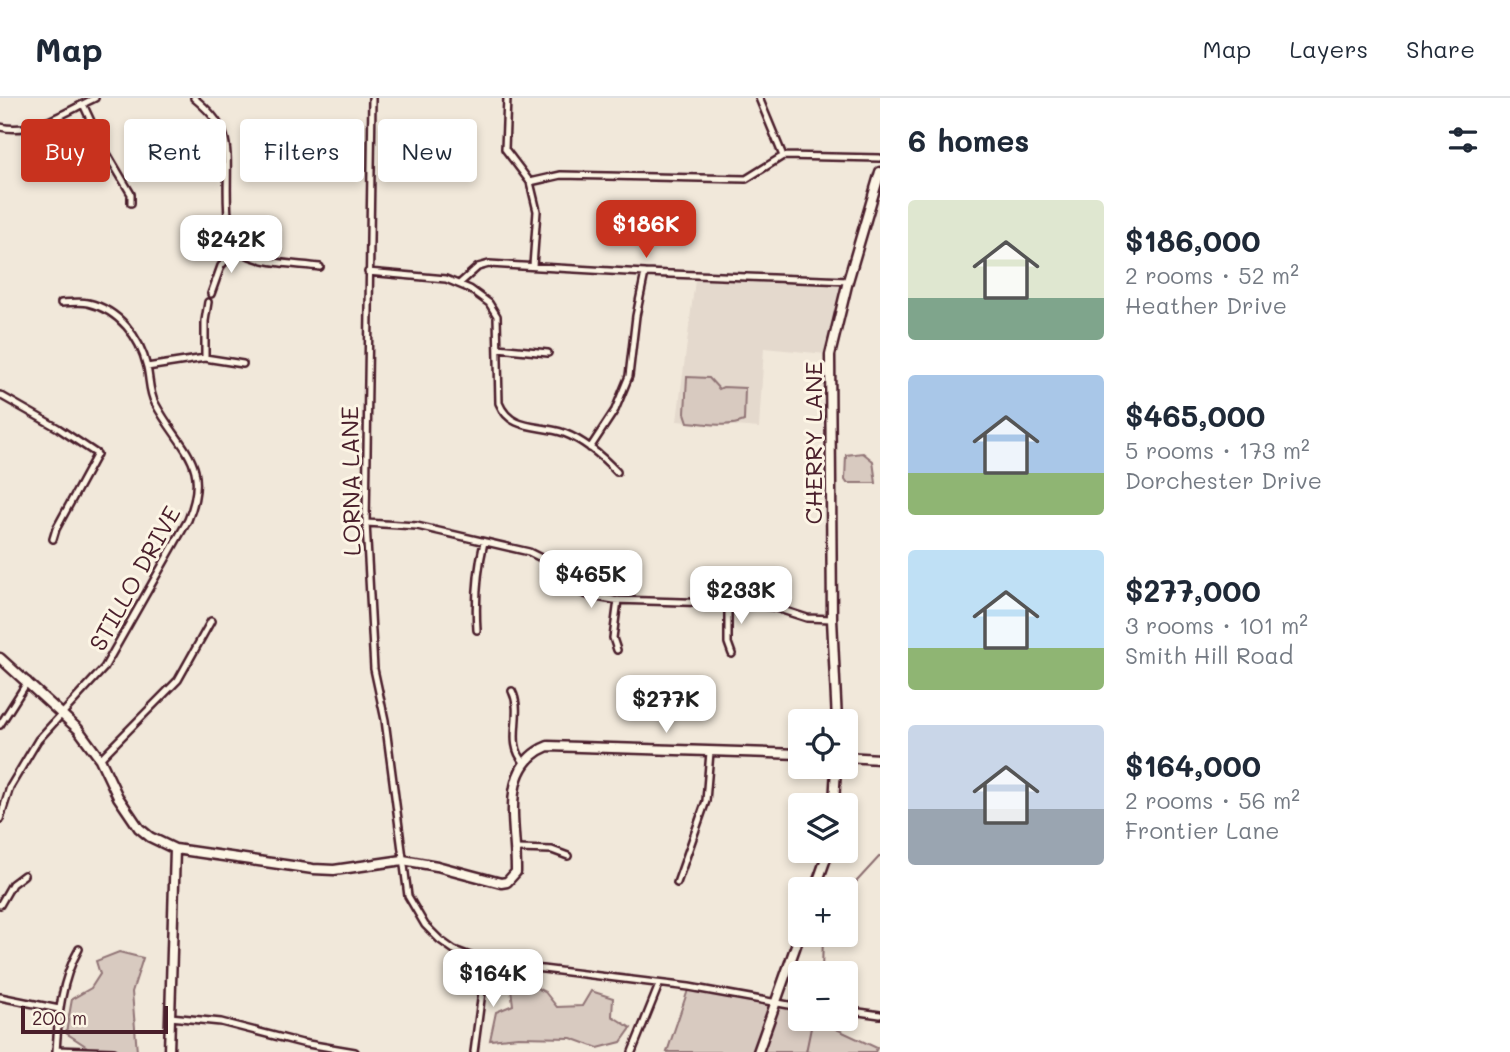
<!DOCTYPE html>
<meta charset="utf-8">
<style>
:root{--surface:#fff;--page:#f2f2f3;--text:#1f2937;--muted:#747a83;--line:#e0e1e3;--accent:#c8321e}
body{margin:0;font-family:Mali,sans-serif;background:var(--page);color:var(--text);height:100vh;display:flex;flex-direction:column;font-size:26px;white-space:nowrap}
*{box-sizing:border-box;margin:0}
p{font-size:23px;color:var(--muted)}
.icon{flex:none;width:38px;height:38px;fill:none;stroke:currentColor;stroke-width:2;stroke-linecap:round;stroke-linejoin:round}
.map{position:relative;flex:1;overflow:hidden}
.drawer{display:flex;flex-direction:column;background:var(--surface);width:630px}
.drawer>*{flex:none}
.hud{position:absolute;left:21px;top:21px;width:665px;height:63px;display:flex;gap:14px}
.fabs{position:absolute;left:788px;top:611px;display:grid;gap:14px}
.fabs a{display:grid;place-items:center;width:70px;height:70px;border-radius:7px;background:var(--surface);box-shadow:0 4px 10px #0003;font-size:35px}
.scale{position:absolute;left:21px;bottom:18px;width:147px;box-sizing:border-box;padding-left:7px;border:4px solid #4a1f2b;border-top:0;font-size:19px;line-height:24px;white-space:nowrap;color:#4a1f2b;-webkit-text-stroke:5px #fcf5e5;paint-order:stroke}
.price{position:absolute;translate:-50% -60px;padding:0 16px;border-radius:14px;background:#fff;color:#222;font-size:23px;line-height:46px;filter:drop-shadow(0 2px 4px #0008)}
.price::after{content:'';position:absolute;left:50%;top:42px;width:21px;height:16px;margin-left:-10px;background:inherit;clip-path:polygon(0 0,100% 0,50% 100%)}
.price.selected{background:var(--accent);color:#fff}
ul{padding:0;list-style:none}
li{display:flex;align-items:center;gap:21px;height:175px;padding:0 28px}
li span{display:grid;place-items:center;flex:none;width:196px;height:140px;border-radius:7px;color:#555}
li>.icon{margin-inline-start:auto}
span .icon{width:84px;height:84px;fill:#fffc;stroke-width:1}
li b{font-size:30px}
h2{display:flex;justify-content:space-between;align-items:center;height:84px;padding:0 28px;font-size:30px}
.pill{padding:0 24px;border-radius:7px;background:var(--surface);box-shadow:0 4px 10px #0003;font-size:24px;line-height:63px}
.pill.selected{background:var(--accent);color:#fff}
header{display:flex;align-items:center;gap:42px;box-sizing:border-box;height:98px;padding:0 35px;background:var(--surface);border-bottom:2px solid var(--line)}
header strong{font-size:33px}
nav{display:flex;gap:38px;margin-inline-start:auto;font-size:24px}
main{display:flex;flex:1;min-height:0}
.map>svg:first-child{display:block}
</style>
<header>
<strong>Map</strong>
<nav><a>Map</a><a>Layers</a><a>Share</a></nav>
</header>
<main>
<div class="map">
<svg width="880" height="954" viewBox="0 0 880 954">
<rect width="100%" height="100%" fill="#f1e8da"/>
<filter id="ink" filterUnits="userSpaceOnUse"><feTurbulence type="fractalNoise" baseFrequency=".0143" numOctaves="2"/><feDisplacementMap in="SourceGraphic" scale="14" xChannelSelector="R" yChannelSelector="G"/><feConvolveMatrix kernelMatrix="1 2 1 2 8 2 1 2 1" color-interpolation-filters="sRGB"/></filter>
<g filter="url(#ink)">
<path fill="#e4d9cd" d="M695,182L844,186L826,256L764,250L759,330L677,323Z"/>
<path fill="#d8cac0" stroke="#917476" stroke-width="2" d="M687,279L709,280L719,291L723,289L745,290L744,323C728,330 705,325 688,324L685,315Z
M863,355L873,363L876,385H847L845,382L846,357Z
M119,854L143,860L132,894L137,954H95L66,935L72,901L91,890L100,876L96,863Z
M527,885L545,894L557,909L582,908L591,893L613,900L612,918L631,930L621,944L598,950L571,940L518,939L490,942L496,914L513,907L511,891Z
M689,889L777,903L800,914V920L815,921L877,950L875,954H667Z"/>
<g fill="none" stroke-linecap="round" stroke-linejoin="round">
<path stroke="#8b6d6f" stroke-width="2" d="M845,796L880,758
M822,875L823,836
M806,954L813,920"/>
<defs>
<path id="street" d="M194,0C206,10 219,22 224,38C234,68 215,139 246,156C264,166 300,166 320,169
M372,0L366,425L374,571L385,622L408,798L425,827L440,842L454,852L486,864L689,889L800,909
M507,0L505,51L530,84L537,113L533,168
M759,0L783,58
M83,6L102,47L131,96V105
M0,29C34,37 65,14 95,0
M530,84L561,77L746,81L783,58L880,60
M368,174L446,181L470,191L489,205L497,218L499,305C511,334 539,326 564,335C585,343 602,358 617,374
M459,186L478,169L489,166L645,175L848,183
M211,196L221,168L237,149
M498,250L548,255
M205,260V223L208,204
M147,269L205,260L243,266
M0,297L58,330L97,356L56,431L53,441
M590,350L615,312L629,278L636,218L645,175
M366,425L417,428L529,454L541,460L577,493L591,498L614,502L750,506L773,509L807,520L832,521
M728,505V545L732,556
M477,532C475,501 477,474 484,444
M617,552L613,540L618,502
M512,593C524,616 505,644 524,664
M0,627L28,583
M100,661L178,582L211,523
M0,721L10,689L38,642L104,570L188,422C212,364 180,352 155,305C149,294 150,282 147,269C140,239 119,212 88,205C80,203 69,205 61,205
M517,751L552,752L568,758
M677,785L706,703L710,654
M0,807L12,786L24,777
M0,899L59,911
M845,912L880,917
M170,919L221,924L302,945L355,954
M56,952L114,954
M56,954C58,919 61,882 79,851
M474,954L486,864
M632,954L659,887"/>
<path id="secondary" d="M0,560L78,631L100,661L118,699L139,730L150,739L175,751L313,771L334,772L403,762L437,768L501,785L507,784L516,774C517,731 497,668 548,648L800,656
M837,623L832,521L830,257L848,183L880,74
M845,659L880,661
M834,707L836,668
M815,791L829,752
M169,954L175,751
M758,954L800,836"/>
</defs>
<use href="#street" stroke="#4a1f2b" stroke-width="10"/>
<use href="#secondary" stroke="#4a1f2b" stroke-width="13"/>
<use href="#street" stroke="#fcf5e5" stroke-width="5"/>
<use href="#secondary" stroke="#fcf5e5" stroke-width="8"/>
</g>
</g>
<g text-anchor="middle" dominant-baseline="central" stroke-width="6" stroke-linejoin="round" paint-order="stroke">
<g font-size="24" fill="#4a1f2b" stroke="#fcf5e5">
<text transform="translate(812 345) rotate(-90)">CHERRY LANE</text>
<text transform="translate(350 383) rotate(-91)">LORNA LANE</text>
<text transform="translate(134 480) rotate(-61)">STILLO DRIVE</text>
</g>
</g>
</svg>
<div class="fabs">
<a><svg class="icon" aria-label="locate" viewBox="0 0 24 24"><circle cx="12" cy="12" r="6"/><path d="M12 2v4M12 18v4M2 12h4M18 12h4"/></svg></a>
<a><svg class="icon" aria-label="layers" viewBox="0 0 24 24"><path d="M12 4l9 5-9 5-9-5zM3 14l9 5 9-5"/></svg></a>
<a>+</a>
<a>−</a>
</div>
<div class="scale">200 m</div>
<b class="price selected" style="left:646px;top:162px">$186K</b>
<b class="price" style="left:231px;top:177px">$242K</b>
<b class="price" style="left:591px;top:512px">$465K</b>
<b class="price" style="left:741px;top:528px">$233K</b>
<b class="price" style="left:666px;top:637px">$277K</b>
<b class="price" style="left:493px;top:911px">$164K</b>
<div class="hud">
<a class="pill selected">Buy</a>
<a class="pill">Rent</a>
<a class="pill">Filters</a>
<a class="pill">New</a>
</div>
</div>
<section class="drawer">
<h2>6 homes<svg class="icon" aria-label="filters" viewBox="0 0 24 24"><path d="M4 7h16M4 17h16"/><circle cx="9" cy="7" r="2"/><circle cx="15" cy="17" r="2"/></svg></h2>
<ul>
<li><span style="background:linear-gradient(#dfe7d0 70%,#7fa58c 0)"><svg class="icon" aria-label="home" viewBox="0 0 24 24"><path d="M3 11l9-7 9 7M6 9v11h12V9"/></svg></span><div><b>$186,000</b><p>2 rooms · 52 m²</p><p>Heather Drive</p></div></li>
<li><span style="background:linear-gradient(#a9c7e8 70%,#8fb573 0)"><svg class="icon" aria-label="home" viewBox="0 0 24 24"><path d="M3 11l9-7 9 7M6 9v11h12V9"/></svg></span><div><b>$465,000</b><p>5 rooms · 173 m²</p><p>Dorchester Drive</p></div></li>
<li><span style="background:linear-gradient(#bfe0f5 70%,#8fb573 0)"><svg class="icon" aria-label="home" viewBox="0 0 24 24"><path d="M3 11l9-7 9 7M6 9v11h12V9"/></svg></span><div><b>$277,000</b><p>3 rooms · 101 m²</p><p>Smith Hill Road</p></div></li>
<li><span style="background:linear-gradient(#c9d6e8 60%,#9aa5b1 0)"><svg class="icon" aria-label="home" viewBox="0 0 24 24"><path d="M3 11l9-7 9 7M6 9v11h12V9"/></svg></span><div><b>$164,000</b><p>2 rooms · 56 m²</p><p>Frontier Lane</p></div></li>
</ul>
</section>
</main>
